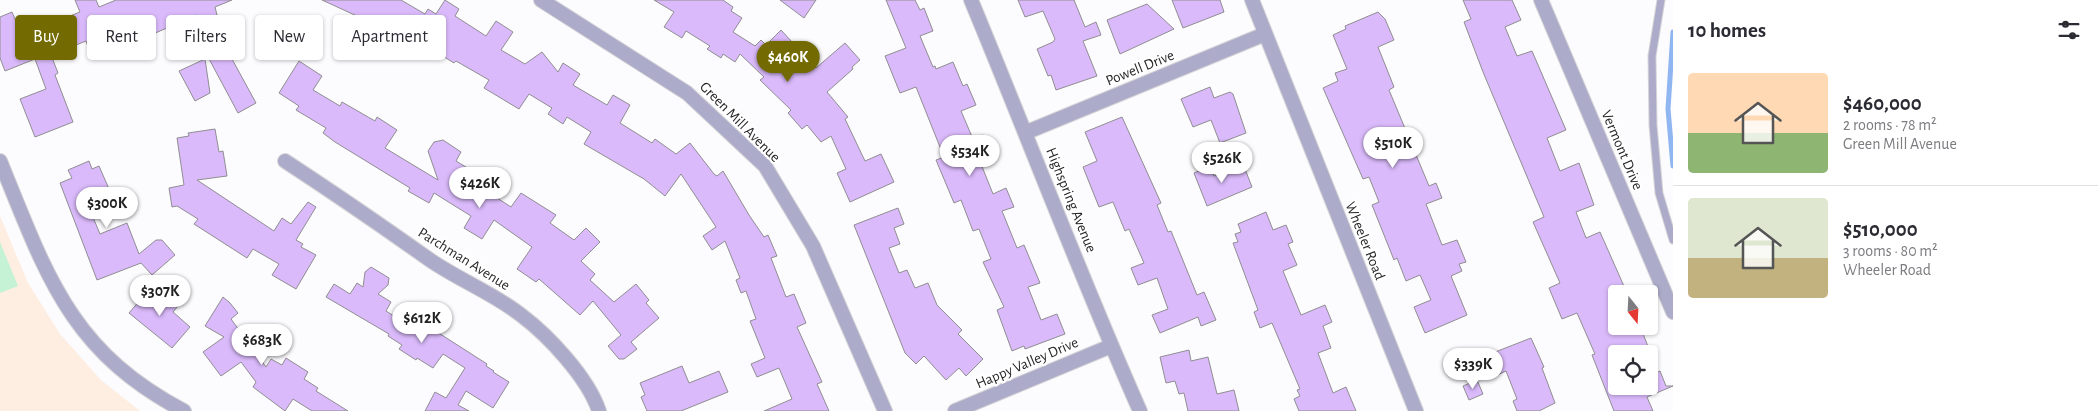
<!DOCTYPE html>
<meta charset="utf-8">
<style>
:root{--surface:#fff;--page:#f7f7f7;--text:#2b2b33;--muted:#7c7c81;--line:#e1e1e2;--accent:#746a02}
body{margin:0;font-family:"Alegreya Sans",sans-serif;background:var(--page);color:var(--text);height:100vh;display:flex;flex-direction:column;font-size:19px;white-space:nowrap}
*{box-sizing:border-box;margin:0}
p{font-size:16px;color:var(--muted)}
.icon{flex:none;width:28px;height:28px;fill:none;stroke:currentColor;stroke-width:2;stroke-linecap:round;stroke-linejoin:round}
.map{position:relative;flex:1;overflow:hidden}
.details{display:flex;flex-direction:column;background:var(--surface);width:425px}
.details>*{flex:none}
.top-card{position:absolute;left:15px;top:15px;width:475px;height:45px;display:flex;gap:10px}
.needle{width:32px;rotate:162deg}
.controls{position:absolute;left:1608px;top:285px;display:grid;gap:10px}
.controls a{display:grid;place-items:center;width:50px;height:50px;border-radius:5px;background:var(--surface);box-shadow:0 1px 4px #0004;font-size:25px}
.price{position:absolute;translate:-50% -42px;padding:0 11px;border-radius:18px;background:#fff;color:#222;font-size:16px;line-height:32px;filter:drop-shadow(0 1px 2px #0008)}
.price::after{content:'';position:absolute;left:50%;top:30px;width:15px;height:11px;margin-left:-8px;background:inherit;clip-path:polygon(0 0,100% 0,50% 100%)}
.price.on{background:var(--accent);color:#fff}
ul{padding:0;list-style:none}
li{display:flex;align-items:center;gap:15px;height:125px;padding:0 15px}
li+li{border-top:1px solid var(--line)}
li span{display:grid;place-items:center;flex:none;width:140px;height:100px;border-radius:5px;color:#555}
li>.icon{margin-inline-start:auto}
span .icon{width:60px;height:60px;fill:#fffc;stroke-width:1}
li b{font-size:21px}
h2{display:flex;justify-content:space-between;align-items:center;height:60px;padding:0 15px;font-size:21px}
.chip{padding:0 18px;border-radius:5px;background:var(--surface);box-shadow:0 1px 4px #0004;font-size:18px;line-height:45px}
.chip.on{background:var(--accent);color:#fff}
main{display:flex;flex:1;min-height:0}
.map>svg:first-child{display:block}
</style>
<main>
<div class="map">
<svg width="1673" height="411" viewBox="0 0 1673 411">
<rect width="100%" height="100%" fill="#fcfbfe"/>
<path fill="#feeee2" d="M0,216L28,283L60,334L101,380L140,411H0Z"/>
<path fill="#c5f1d5" d="M0,242L18,286L0,293Z"/>
<g fill="none" stroke-linecap="round" stroke-linejoin="round">
<path stroke="#8fb6f1" stroke-width="5" d="M1673,32L1668,109L1673,166"/>
</g>
<path fill="#dabafa" stroke="#8f8e91" d="M75,0H96L99,7L116,0H232L215,7L217,15L198,19L197,15L153,34L146,17L109,32L116,48L92,58L86,41L51,55L58,73L55,75L73,122L35,137L20,99L46,89L35,59L5,71L0,58V17L12,12L21,33L24,32L26,37L66,21L65,18L80,12Z
M322,0H401L425,14L428,9L436,14L445,0L459,9L455,16L486,36L496,21L513,32L501,50L525,64L542,52L558,72L563,63L580,74L573,85L607,105L613,95L630,105L620,123L652,143L655,139L676,154L690,143L714,174L717,176L723,171L749,215L764,237L768,235L777,256L771,258L786,297L794,294L806,323L797,327L822,382L817,384L829,411H764L792,399L779,368L757,377L751,364L765,358L750,321L756,319L746,291L741,293L736,280L740,278L725,241L712,250L703,236L716,227L681,174L665,196L644,179L584,144L591,132L567,117L563,124L548,114L552,108L529,94L519,109L484,88L489,80L456,61L454,63L428,47L419,58L385,38L387,34L368,26L370,22Z
M654,0H723L733,7L731,11L742,18L733,32L755,46L761,40L766,45L781,30L816,68L845,43L860,60L852,67L853,69L827,92L848,117L845,119L865,161L881,154L894,182L850,202L837,173L846,169L831,136L821,142L807,125L802,129L788,113L791,110L760,80L764,77L740,54L735,62L723,54L721,58L707,49L710,46L686,31L682,38L664,27L674,12Z
M780,0H816L804,18Z
M886,0H915L920,10L924,8L933,31L920,36L933,67L935,66L936,69L953,62L963,86L967,84L976,105L961,111L973,139L983,135L991,154L979,159L993,194L1006,188L1014,207L1002,211L1017,248L1024,245L1040,283L1028,287L1041,320L1057,314L1065,334L1025,349L1024,346L1012,351L997,310L1004,307L983,262L991,259L979,229L973,231L961,200L954,203L936,160L944,157L916,87L900,93L885,56L906,48Z
M1018,0H1074L1085,27L1096,22L1101,35L1083,41L1097,76L1056,90L1051,75L1048,76L1037,49L1053,42L1055,39L1043,11L1025,17Z
M1172,0H1220L1224,12L1183,28Z
M1463,0H1512L1521,20L1505,27L1517,56L1532,51L1566,130L1547,138L1560,171L1579,163L1594,205L1576,212L1586,238L1600,232L1627,293L1616,294V326H1640L1651,354H1616V386H1649V376L1660,371L1666,386H1673L1647,397L1653,411H1614L1592,355L1595,354L1577,313L1562,319L1549,288L1560,283L1533,222L1544,217L1483,72L1464,22L1471,19Z
M1147,4L1174,29L1120,54L1107,20Z
M1378,12L1385,19L1394,40L1378,47L1394,87L1389,90L1429,186L1436,183L1442,198L1426,204L1442,245L1457,240L1466,262L1459,264L1462,271L1451,276L1467,315L1425,333L1414,307L1431,300L1420,275L1406,281L1397,258L1394,260L1372,205L1379,202L1369,177L1363,179L1323,88L1338,81L1335,73L1347,69L1333,35L1346,29L1345,26Z
M226,48L256,103L238,113L208,57Z
M205,59L210,93L195,101L179,71Z
M299,61L322,76L313,90L340,106L342,102L375,121L377,117L397,130L385,148L438,180L428,151L434,142L443,140L461,152L456,161L479,175L474,183L511,207L521,193L556,215L550,223L574,240L586,228L600,242L581,261L595,274L590,280L614,302L636,284L649,300L646,303L659,318L631,342L637,349L624,359H619L608,346L621,335L593,301L580,315L539,279L536,282L517,269L532,247L494,220L482,239L464,228L471,216L434,193L429,203L408,191L410,188L335,142L323,133L326,128L296,110L299,106L279,93Z
M1210,87L1214,98L1230,92L1233,94L1246,133L1220,143L1211,120L1193,127L1181,99Z
M1122,117L1161,203L1157,205L1168,232L1171,231L1197,295L1204,292L1216,320L1201,326L1198,317L1160,333L1152,315L1168,309L1157,278L1138,285L1131,268L1144,263L1129,229L1125,231L1113,202L1099,207L1083,167L1097,161L1085,132Z
M215,129L219,152L223,151L227,176L197,180L274,231L282,218L291,224L308,202L316,207L296,240L303,244L301,247L316,255L296,289L272,275L279,264L253,249L247,258L194,224L198,219L177,206L172,207L169,188L184,185L177,138L189,136L188,133Z
M89,161L92,169L99,166L109,189L85,198L100,234L127,223L139,254L156,240H162L175,255L152,275L141,263L97,280L60,183L72,178L68,170Z
M1243,164L1252,187L1207,206L1194,173L1210,166L1214,176Z
M898,208L904,224L894,228L900,244L889,248L899,273L907,270L915,288L928,283L937,305L962,330L958,334L983,359L966,376L959,368L946,380L924,356L916,364L905,353L854,225Z
M1266,212L1273,230L1286,225L1293,242L1288,244L1297,265L1283,271L1301,315L1325,305L1332,322L1323,326L1331,348L1318,353L1333,393L1346,387L1356,411H1299L1294,399L1300,396L1297,390L1300,389L1272,323L1260,328L1254,312L1258,310L1233,243L1238,242L1235,234L1241,232L1238,224Z
M371,267L389,278L388,285L378,294L391,302L386,311L411,327L420,315L437,326L434,330L487,364L486,366L494,371L493,372L509,382L493,408L466,391L458,405L469,411H425L435,392L446,398L465,368L443,354L433,368L417,358L416,360L399,349L402,345L388,336L389,334L326,297L334,284L350,294L357,283L363,287L365,272Z
M153,285L178,306L173,312L190,327L172,348L129,313Z
M223,297L230,303L238,313L231,319L266,367L271,359L282,365L286,358L308,372L304,379L318,388L316,391L348,411H312L293,399L285,411L253,387L256,382L241,362L221,376L203,352L224,337L205,326Z
M1531,338L1544,367L1542,368L1555,403L1539,411H1517L1513,401L1517,399L1506,371L1495,376L1485,356Z
M1189,350L1191,361L1208,357L1217,394L1234,390L1239,411H1188L1184,393L1179,394L1175,381L1166,383L1160,357Z
M682,366L689,383L719,371L728,392L681,411H647L641,397L645,395L640,383Z
M1477,380L1483,394L1469,400L1463,386Z"/>
<g fill="none" stroke-linecap="round" stroke-linejoin="round">
<defs>
<path id="lane" d="M1661,0L1652,56L1653,125L1659,193L1673,240"/>
<path id="street" d="M541,0L687,93L765,166L813,246L885,411
M971,0C1028,137 1080,276 1140,411
M1252,0L1416,411
M1541,0L1673,312
M1027,132L1265,34
M0,161C46,273 69,351 184,411
M285,161C334,193 382,226 430,260C459,280 493,293 521,315C549,336 588,378 599,411
M955,411L1111,346"/>
</defs>
<use href="#lane" stroke="#d6d5d7" stroke-width="9"/>
<use href="#street" stroke="#d6d5d7" stroke-width="16"/>
<use href="#lane" stroke="#acacca" stroke-width="7"/>
<use href="#street" stroke="#acacca" stroke-width="14"/>
</g>
<g text-anchor="middle" dominant-baseline="central" stroke-width="4.5" stroke-linejoin="round" paint-order="stroke">
<g font-size="15" fill="#272728" stroke="#fff">
<text transform="translate(1140 68) rotate(-22)">Powell Drive</text>
<text transform="translate(740 122) rotate(45)">Green Mill Avenue</text>
<text transform="translate(1622 150) rotate(67)">Vermont Drive</text>
<text transform="translate(1071 200) rotate(68)">Highspring Avenue</text>
<text transform="translate(1365 241) rotate(68)">Wheeler Road</text>
<text transform="translate(464 259) rotate(32)">Parchman Avenue</text>
<text transform="translate(1027 363) rotate(-23)">Happy Valley Drive</text>
</g>
</g>
</svg>
<div class="controls">
<a><svg class="needle" viewBox="-14 -14 28 28"><path d="M0-13l5 13h-10z" fill="#e53935"/><path d="M0 13l5-13h-10z" fill="#7c7c81"/></svg></a>
<a><svg class="icon" aria-label="locate" viewBox="0 0 24 24"><circle cx="12" cy="12" r="6"/><path d="M12 2v4M12 18v4M2 12h4M18 12h4"/></svg></a>
</div>
<b class="price on" style="left:788px;top:83px">$460K</b>
<b class="price" style="left:1393px;top:169px">$510K</b>
<b class="price" style="left:970px;top:177px">$534K</b>
<b class="price" style="left:1222px;top:184px">$526K</b>
<b class="price" style="left:480px;top:209px">$426K</b>
<b class="price" style="left:107px;top:229px">$300K</b>
<b class="price" style="left:160px;top:317px">$307K</b>
<b class="price" style="left:422px;top:344px">$612K</b>
<b class="price" style="left:262px;top:366px">$683K</b>
<b class="price" style="left:1473px;top:390px">$339K</b>
<div class="top-card">
<a class="chip on">Buy</a>
<a class="chip">Rent</a>
<a class="chip">Filters</a>
<a class="chip">New</a>
<a class="chip">Apartment</a>
</div>
</div>
<section class="details">
<h2>10 homes<svg class="icon" aria-label="filters" viewBox="0 0 24 24"><path d="M4 7h16M4 17h16"/><circle cx="9" cy="7" r="2"/><circle cx="15" cy="17" r="2"/></svg></h2>
<ul>
<li><span style="background:linear-gradient(#ffd9b3 60%,#8fb573 0)"><svg class="icon" aria-label="home" viewBox="0 0 24 24"><path d="M3 11l9-7 9 7M6 9v11h12V9"/></svg></span><div><b>$460,000</b><p>2 rooms · 78 m²</p><p>Green Mill Avenue</p></div></li>
<li><span style="background:linear-gradient(#dfe7d0 60%,#c2b280 0)"><svg class="icon" aria-label="home" viewBox="0 0 24 24"><path d="M3 11l9-7 9 7M6 9v11h12V9"/></svg></span><div><b>$510,000</b><p>3 rooms · 80 m²</p><p>Wheeler Road</p></div></li>
</ul>
</section>
</main>
